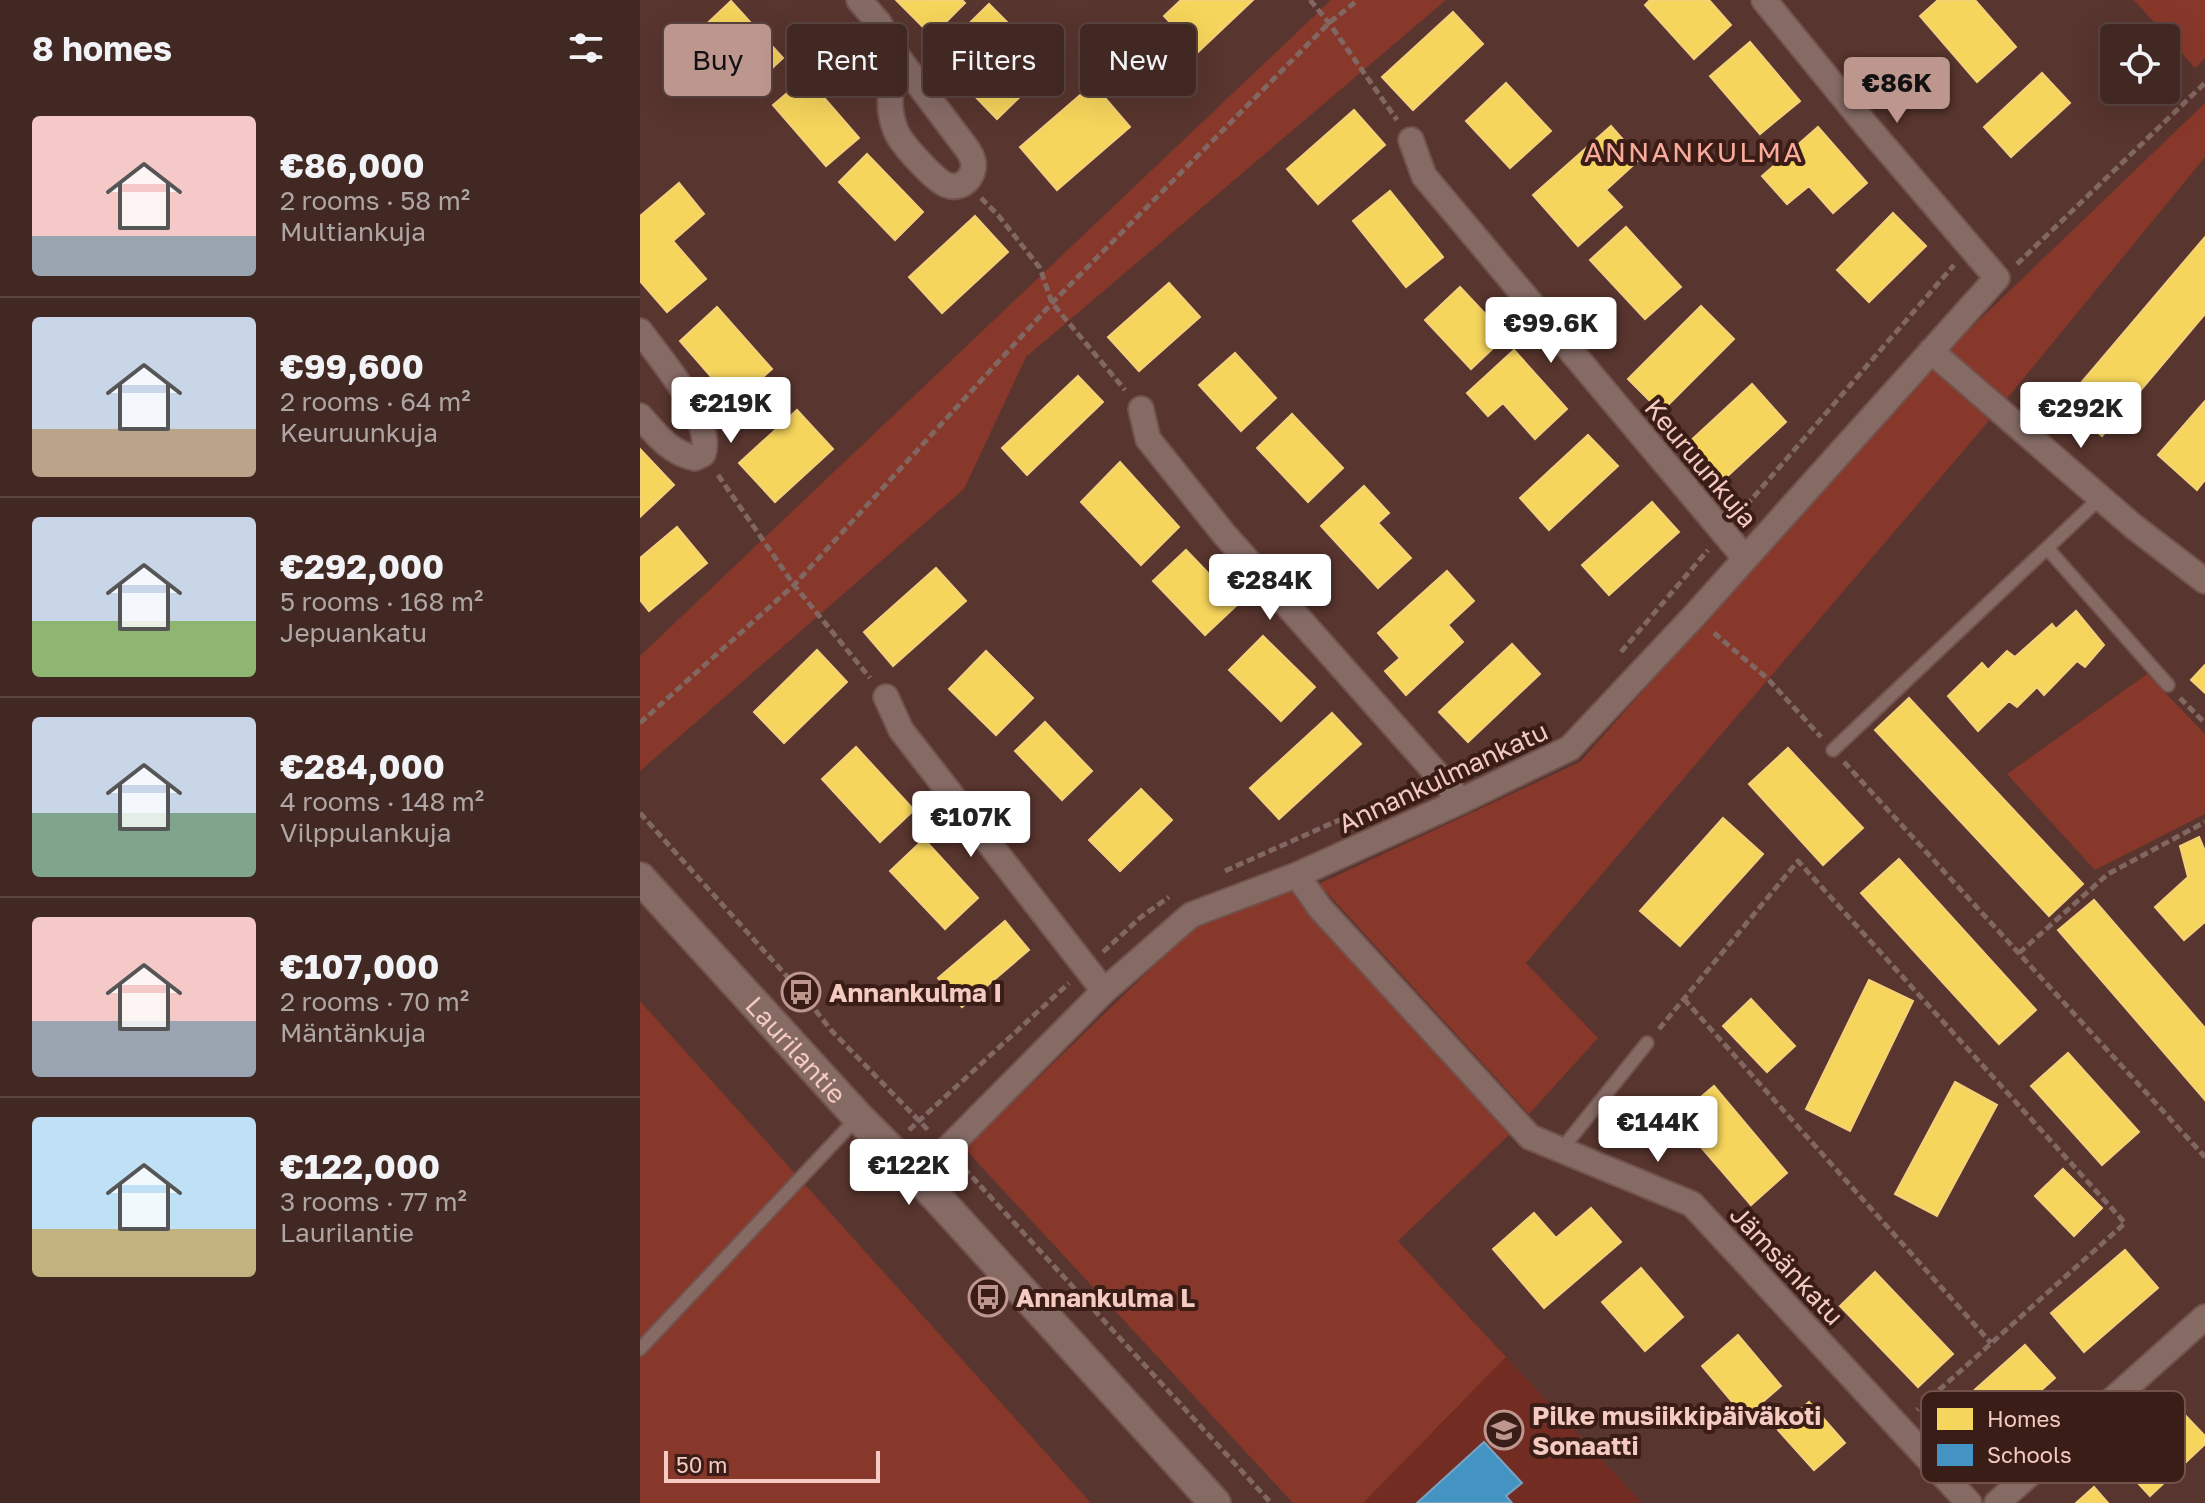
<!DOCTYPE html>
<meta charset="utf-8">
<style>
:root{--surface:#422822;--page:#49302a;--text:#f1f3f6;--muted:#aea6a5;--line:#5a4440;--accent:#bd968e}
body{margin:0;font-family:"Golos Text",sans-serif;background:var(--page);color:var(--text);height:100vh;display:flex;flex-direction:column;font-size:30px;white-space:nowrap}
*{box-sizing:border-box;margin:0}
p{font-size:26px;color:var(--muted)}
.icon{flex:none;width:44px;height:44px;fill:none;stroke:currentColor;stroke-width:2;stroke-linecap:round;stroke-linejoin:round}
.map{position:relative;flex:1;overflow:hidden}
.drawer{display:flex;flex-direction:column;background:var(--surface);width:640px}
.drawer>*{flex:none}
.guide{position:absolute;left:24px;top:24px;width:760px;height:72px;display:flex;gap:16px}
.controls{position:absolute;left:1460px;top:24px;display:grid;gap:16px}
.controls a{display:grid;place-items:center;width:80px;height:80px;border-radius:8px;background:var(--surface);box-shadow:0 8px 32px #0002,0 0 0 2px var(--line);font-size:40px}
.scale{position:absolute;left:24px;bottom:20px;width:216px;box-sizing:border-box;padding-left:8px;border:4px solid #f4cac1;border-top:0;font-size:22px;line-height:28px;white-space:nowrap;color:#f4cac1;-webkit-text-stroke:6px #3b1d17;paint-order:stroke}
.price{position:absolute;translate:-50% -68px;padding:0 18px;border-radius:8px;background:#fff;color:#222;font-size:26px;line-height:52px;filter:drop-shadow(0 2px 4px #0008)}
.price::after{content:'';position:absolute;left:50%;top:48px;width:24px;height:18px;margin-left:-12px;background:inherit;clip-path:polygon(0 0,100% 0,50% 100%)}
.price.selected{background:var(--accent);color:#111}
ul{padding:0;list-style:none}
li{display:flex;align-items:center;gap:24px;height:200px;padding:0 32px}
li+li{border-top:2px solid var(--line)}
li span{display:grid;place-items:center;flex:none;width:224px;height:160px;border-radius:8px;color:#555}
li>.icon{margin-inline-start:auto}
span .icon{width:96px;height:96px;fill:#fffc;stroke-width:1}
li b{font-size:34px}
h2{display:flex;justify-content:space-between;align-items:center;height:96px;padding:0 32px;font-size:34px}
.pill{padding:0 28px;border-radius:8px;background:var(--surface);box-shadow:0 8px 32px #0002,0 0 0 2px var(--line);font-size:28px;line-height:72px}
.pill.selected{background:var(--accent);color:#111}
main{display:flex;flex:1;min-height:0}
.map>svg:first-child{display:block}
</style>
<main>
<section class="drawer">
<h2>8 homes<svg class="icon" aria-label="filters" viewBox="0 0 24 24"><path d="M4 7h16M4 17h16"/><circle cx="9" cy="7" r="2"/><circle cx="15" cy="17" r="2"/></svg></h2>
<ul>
<li><span style="background:linear-gradient(#f6c9c9 75%,#9aa5b1 0)"><svg class="icon" aria-label="home" viewBox="0 0 24 24"><path d="M3 11l9-7 9 7M6 9v11h12V9"/></svg></span><div><b>€86,000</b><p>2 rooms · 58 m²</p><p>Multiankuja</p></div></li>
<li><span style="background:linear-gradient(#c9d6e8 70%,#b9a48a 0)"><svg class="icon" aria-label="home" viewBox="0 0 24 24"><path d="M3 11l9-7 9 7M6 9v11h12V9"/></svg></span><div><b>€99,600</b><p>2 rooms · 64 m²</p><p>Keuruunkuja</p></div></li>
<li><span style="background:linear-gradient(#c9d6e8 65%,#8fb573 0)"><svg class="icon" aria-label="home" viewBox="0 0 24 24"><path d="M3 11l9-7 9 7M6 9v11h12V9"/></svg></span><div><b>€292,000</b><p>5 rooms · 168 m²</p><p>Jepuankatu</p></div></li>
<li><span style="background:linear-gradient(#c9d6e8 60%,#7fa58c 0)"><svg class="icon" aria-label="home" viewBox="0 0 24 24"><path d="M3 11l9-7 9 7M6 9v11h12V9"/></svg></span><div><b>€284,000</b><p>4 rooms · 148 m²</p><p>Vilppulankuja</p></div></li>
<li><span style="background:linear-gradient(#f6c9c9 65%,#9aa5b1 0)"><svg class="icon" aria-label="home" viewBox="0 0 24 24"><path d="M3 11l9-7 9 7M6 9v11h12V9"/></svg></span><div><b>€107,000</b><p>2 rooms · 70 m²</p><p>Mäntänkuja</p></div></li>
<li><span style="background:linear-gradient(#bfe0f5 70%,#c2b280 0)"><svg class="icon" aria-label="home" viewBox="0 0 24 24"><path d="M3 11l9-7 9 7M6 9v11h12V9"/></svg></span><div><b>€122,000</b><p>3 rooms · 77 m²</p><p>Laurilantie</p></div></li>
</ul>
</section>
<div class="map">
<svg width="1565" height="1503" viewBox="0 0 1565 1503">
<rect width="100%" height="100%" fill="#58352e"/>
<path fill="#722c21" d="M866,1357L1002,1503H723Z"/>
<path fill="#88382a" d="M691,0H806L386,357L324,489L0,771V656Z
M1494,0H1565V58L1555,68Z
M1565,103V157L1365,401L1306,352Z
M1292,365L1353,416L886,963L958,1038L889,1114L679,884L940,762Z
M1507,674L1565,734V814L1455,870L1367,774Z
M653,887L871,1133L758,1241L866,1357L723,1503H653L325,1149L558,923Z
M0,1001L451,1503H0Z"/>
<path fill="#f6d55c" stroke="#f5d27a" stroke-width="2" d="M256,0H322L325,3L292,36Z
M541,0H613L558,52L524,16Z
M1010,0H1069L1091,25L1054,59L1005,5Z
M1298,0H1335L1376,47L1337,82L1280,16Z
M91,1L143,58L110,89L58,32Z
M349,4L375,30L354,50L390,87L357,119L296,56Z
M813,12L843,44L773,110L742,77Z
M1110,42L1160,101L1120,134L1070,76Z
M1402,73L1430,103L1371,157L1344,127Z
M166,77L219,138L186,166L133,105Z
M866,83L911,131L870,168L826,121Z
M453,84L490,127L417,190L380,147Z
M714,110L745,145L678,204L647,169Z
M971,126L1000,159L966,190L982,207L938,246L893,195Z
M1178,127L1227,183L1193,213L1169,186L1147,204L1122,176Z
M227,154L283,212L255,240L199,182Z
M39,183L64,214L33,241L66,279L27,312L0,281V216Z
M750,191L803,257L766,287L713,221Z
M1253,213L1286,246L1229,302L1197,270Z
M335,216L368,252L302,313L269,277Z
M986,227L1041,287L1005,319L950,260Z
M1565,237V314L1462,436L1424,403Z
M529,283L560,317L499,371L468,337Z
M820,287L866,336L831,369L785,320Z
M1061,306L1094,339L1021,412L988,379Z
M77,307L132,369L94,403L40,341Z
M874,350L927,409L895,439L863,403L848,416L827,393Z
M595,353L636,398L601,431L559,385Z
M438,376L463,402L387,475L362,448Z
M1112,384L1146,422L1081,482L1047,444Z
M1565,401V480L1557,490L1518,455Z
M157,410L193,449L135,502L99,463Z
M652,414L703,468L668,502L617,448Z
M948,435L978,466L909,530L880,498Z
M0,449L34,485L0,517Z
M480,462L539,527L501,565L441,502Z
M724,486L749,513L738,523L771,558L738,588L681,526Z
M1012,502L1039,532L969,595L942,565Z
M37,527L67,563L9,611L0,600V558Z
M546,550L598,604L565,635L513,581Z
M296,568L326,601L253,666L224,632Z
M807,571L834,601L808,625L823,642L766,695L745,671L760,658L738,633Z
M1436,611L1464,645L1445,667L1437,661L1404,695L1397,687L1377,707L1369,701L1338,731L1308,696L1342,663L1348,670L1367,651L1375,657L1412,624L1416,629Z
M623,636L675,687L641,721L589,670Z
M872,644L900,674L828,742L799,712Z
M177,650L207,682L144,743L114,712Z
M346,651L393,698L356,735L309,689Z
M1565,665V693L1551,680Z
M1269,698L1443,884L1409,916L1235,730Z
M692,713L721,744L639,819L610,788Z
M405,722L452,771L422,800L375,751Z
M216,747L274,810L240,842L182,779Z
M1148,748L1223,828L1183,865L1109,784Z
M501,789L532,820L480,871L449,840Z
M1083,818L1123,854L1040,946L1000,911Z
M1559,837L1565,851V922L1544,940L1515,907L1548,877L1540,846Z
M284,839L338,898L305,929L250,871Z
M1259,859L1396,1010L1359,1044L1221,893Z
M1454,900L1565,1028V1100L1418,930Z
M365,921L389,950L322,1007L298,978Z
M1229,980L1273,1001L1210,1131L1166,1109Z
M1111,999L1155,1046L1127,1072L1083,1026Z
M1428,1053L1499,1132L1462,1165L1391,1086Z
M1315,1082L1357,1105L1297,1216L1255,1194Z
M1074,1086L1147,1173L1111,1205L1036,1118Z
M1423,1169L1462,1208L1434,1236L1395,1196Z
M951,1208L981,1242L904,1308L853,1249L894,1213L916,1238Z
M1485,1250L1518,1288L1444,1352L1411,1313Z
M1001,1268L1043,1317L1005,1351L962,1302Z
M1235,1272L1313,1354L1278,1387L1200,1306Z
M1098,1335L1141,1386L1105,1417L1062,1366Z
M1385,1345L1415,1378L1342,1443L1312,1410Z
M1169,1402L1205,1443L1174,1470L1138,1430Z
M1543,1413L1565,1436V1444L1510,1496L1485,1469Z
M1454,1487L1468,1503H1436Z"/>
<path fill="#4393c3" stroke="#78a4c2" stroke-width="2" d="M844,1442L882,1483L866,1496L872,1503H777Z"/>
<g fill="none" stroke-linecap="round" stroke-linejoin="round">
<defs>
<path id="service" d="M1407,548L1528,685
M1193,750L1460,498
M921,1150L1007,1043
M0,1349L217,1118"/>
<path id="minor" d="M219,0L239,23L258,57L328,150C330,153 332,157 333,161C336,176 322,191 307,185C295,181 266,148 259,137C255,130 252,120 251,113C248,93 254,76 258,57
M771,140L784,176L1105,558
M0,331C20,358 75,422 63,454L55,458C30,453 16,434 0,416
M1291,351L1493,526L1565,581
M501,409L508,439L584,534L821,801
M246,697L261,730L464,991
M657,875L680,908L890,1137L1052,1204L1329,1503
M280,1179L307,1149L464,991L551,915L657,875L821,801L930,748L1054,616L1357,278L1226,125L1124,0
M1357,1503L1565,1317"/>
<g id="tertiary">
<path id="s1" d="M0,878L218,1117L280,1179L575,1503"/>
</g>
</defs>
<use href="#service" stroke="#72524c" stroke-width="16"/>
<use href="#minor" stroke="#72524c" stroke-width="28"/>
<use href="#tertiary" stroke="#72524c" stroke-width="34"/>
<path stroke="#806762" stroke-width="5" stroke-dasharray="8 4" stroke-linecap="butt" d="M670,0L689,23L757,120
M341,198L358,215L400,268L412,303L485,390
M1377,264L1565,83
M78,475L154,585L230,678
M1098,515L1314,265
M1074,633L1127,678L1181,737
M981,652L1068,550
M1540,698L1565,723
M0,723L154,585L412,303L689,23L718,0
M1204,762L1565,1157
M0,813L161,992L191,1030L290,1132
M585,871L690,824L778,787
M463,952L501,917L529,897
M1379,953L1468,874L1565,822
M1044,999L1351,1343
M1019,1029L1158,861L1485,1223L1277,1410
M269,1130L429,983
M324,1168L631,1503"/>
<use href="#service" stroke="#866b65" stroke-width="12"/>
<use href="#minor" stroke="#866b65" stroke-width="24"/>
<use href="#tertiary" stroke="#866b65" stroke-width="30"/>
</g>
<defs>
<symbol id="bus-ring" viewBox="-11 -11 22 22"><circle r="9.5" fill="#3b1d17" stroke="#bd968e" stroke-width="1.5"/><path d="M-5-6H5V4H4V6H2V4H-2V6H-4V4H-5ZM-3.5-4V0h7V-4ZM-3.5 1.2v1.5H-2V1.2ZM2 1.2v1.5H3.5V1.2Z" fill="#bd968e"/></symbol>
<symbol id="school-ring" viewBox="-11 -11 22 22"><circle r="9.5" fill="#3b1d17" stroke="#bd968e" stroke-width="1.5"/><path d="M0-5L7-2L0 1L-7-2ZM-4 1L0 2.5L4 1V4Q0 6-4 4Z" fill="#bd968e"/></symbol>
</defs>
<g fill-rule="evenodd">
<use href="#bus-ring" x="139" y="970" width="44" height="44"/>
<use href="#bus-ring" x="326" y="1275" width="44" height="44"/>
<use href="#school-ring" x="842" y="1408" width="44" height="44"/>
</g>
<g text-anchor="middle" dominant-baseline="central" stroke-width="8" stroke-linejoin="round" paint-order="stroke">
<g font-size="26" fill="#f4cac1" stroke="#3b1d17">
<text transform="translate(1061 463) rotate(50)">Keuruunkuja</text>
<text transform="translate(803 777) rotate(-25)">Annankulmankatu</text>
<text stroke="none"><textPath href="#s1" startOffset="232">Laurilantie</textPath></text>
<text transform="translate(1147 1265) rotate(47)">Jämsänkatu</text>
</g>
<g font-size="26" font-weight="bold" fill="#f4cac1" stroke="#3b1d17" text-anchor="start">
<text x="189" y="992">Annankulma I</text>
<text x="376" y="1297">Annankulma L</text>
<text x="892" y="1415">Pilke musiikkipäiväkoti<tspan x="892" dy="30">Sonaatti</tspan></text>
</g>
<g font-size="28" letter-spacing="2" fill="#fbab9b" stroke="#3b1d17">
<text x="1054" y="151">ANNANKULMA</text>
</g>
</g>
<rect x="1281" y="1391" width="264" height="92" rx="12" fill="#3b1d17" stroke="#72514a" stroke-width="2"/>
<rect x="1297" y="1408" width="36" height="22" fill="#f6d55c"/>
<rect x="1297" y="1444" width="36" height="22" fill="#4393c3"/>
<g font-size="22" fill="#f4cac1">
<text x="1347" y="1427">Homes</text>
<text x="1347" y="1463">Schools</text>
</g>
</svg>
<div class="controls">
<a><svg class="icon" aria-label="locate" viewBox="0 0 24 24"><circle cx="12" cy="12" r="6"/><path d="M12 2v4M12 18v4M2 12h4M18 12h4"/></svg></a>
</div>
<div class="scale">50 m</div>
<b class="price selected" style="left:1257px;top:125px">€86K</b>
<b class="price" style="left:911px;top:365px">€99.6K</b>
<b class="price" style="left:91px;top:445px">€219K</b>
<b class="price" style="left:1441px;top:450px">€292K</b>
<b class="price" style="left:630px;top:622px">€284K</b>
<b class="price" style="left:331px;top:859px">€107K</b>
<b class="price" style="left:1018px;top:1164px">€144K</b>
<b class="price" style="left:269px;top:1207px">€122K</b>
<div class="guide">
<a class="pill selected">Buy</a>
<a class="pill">Rent</a>
<a class="pill">Filters</a>
<a class="pill">New</a>
</div>
</div>
</main>
